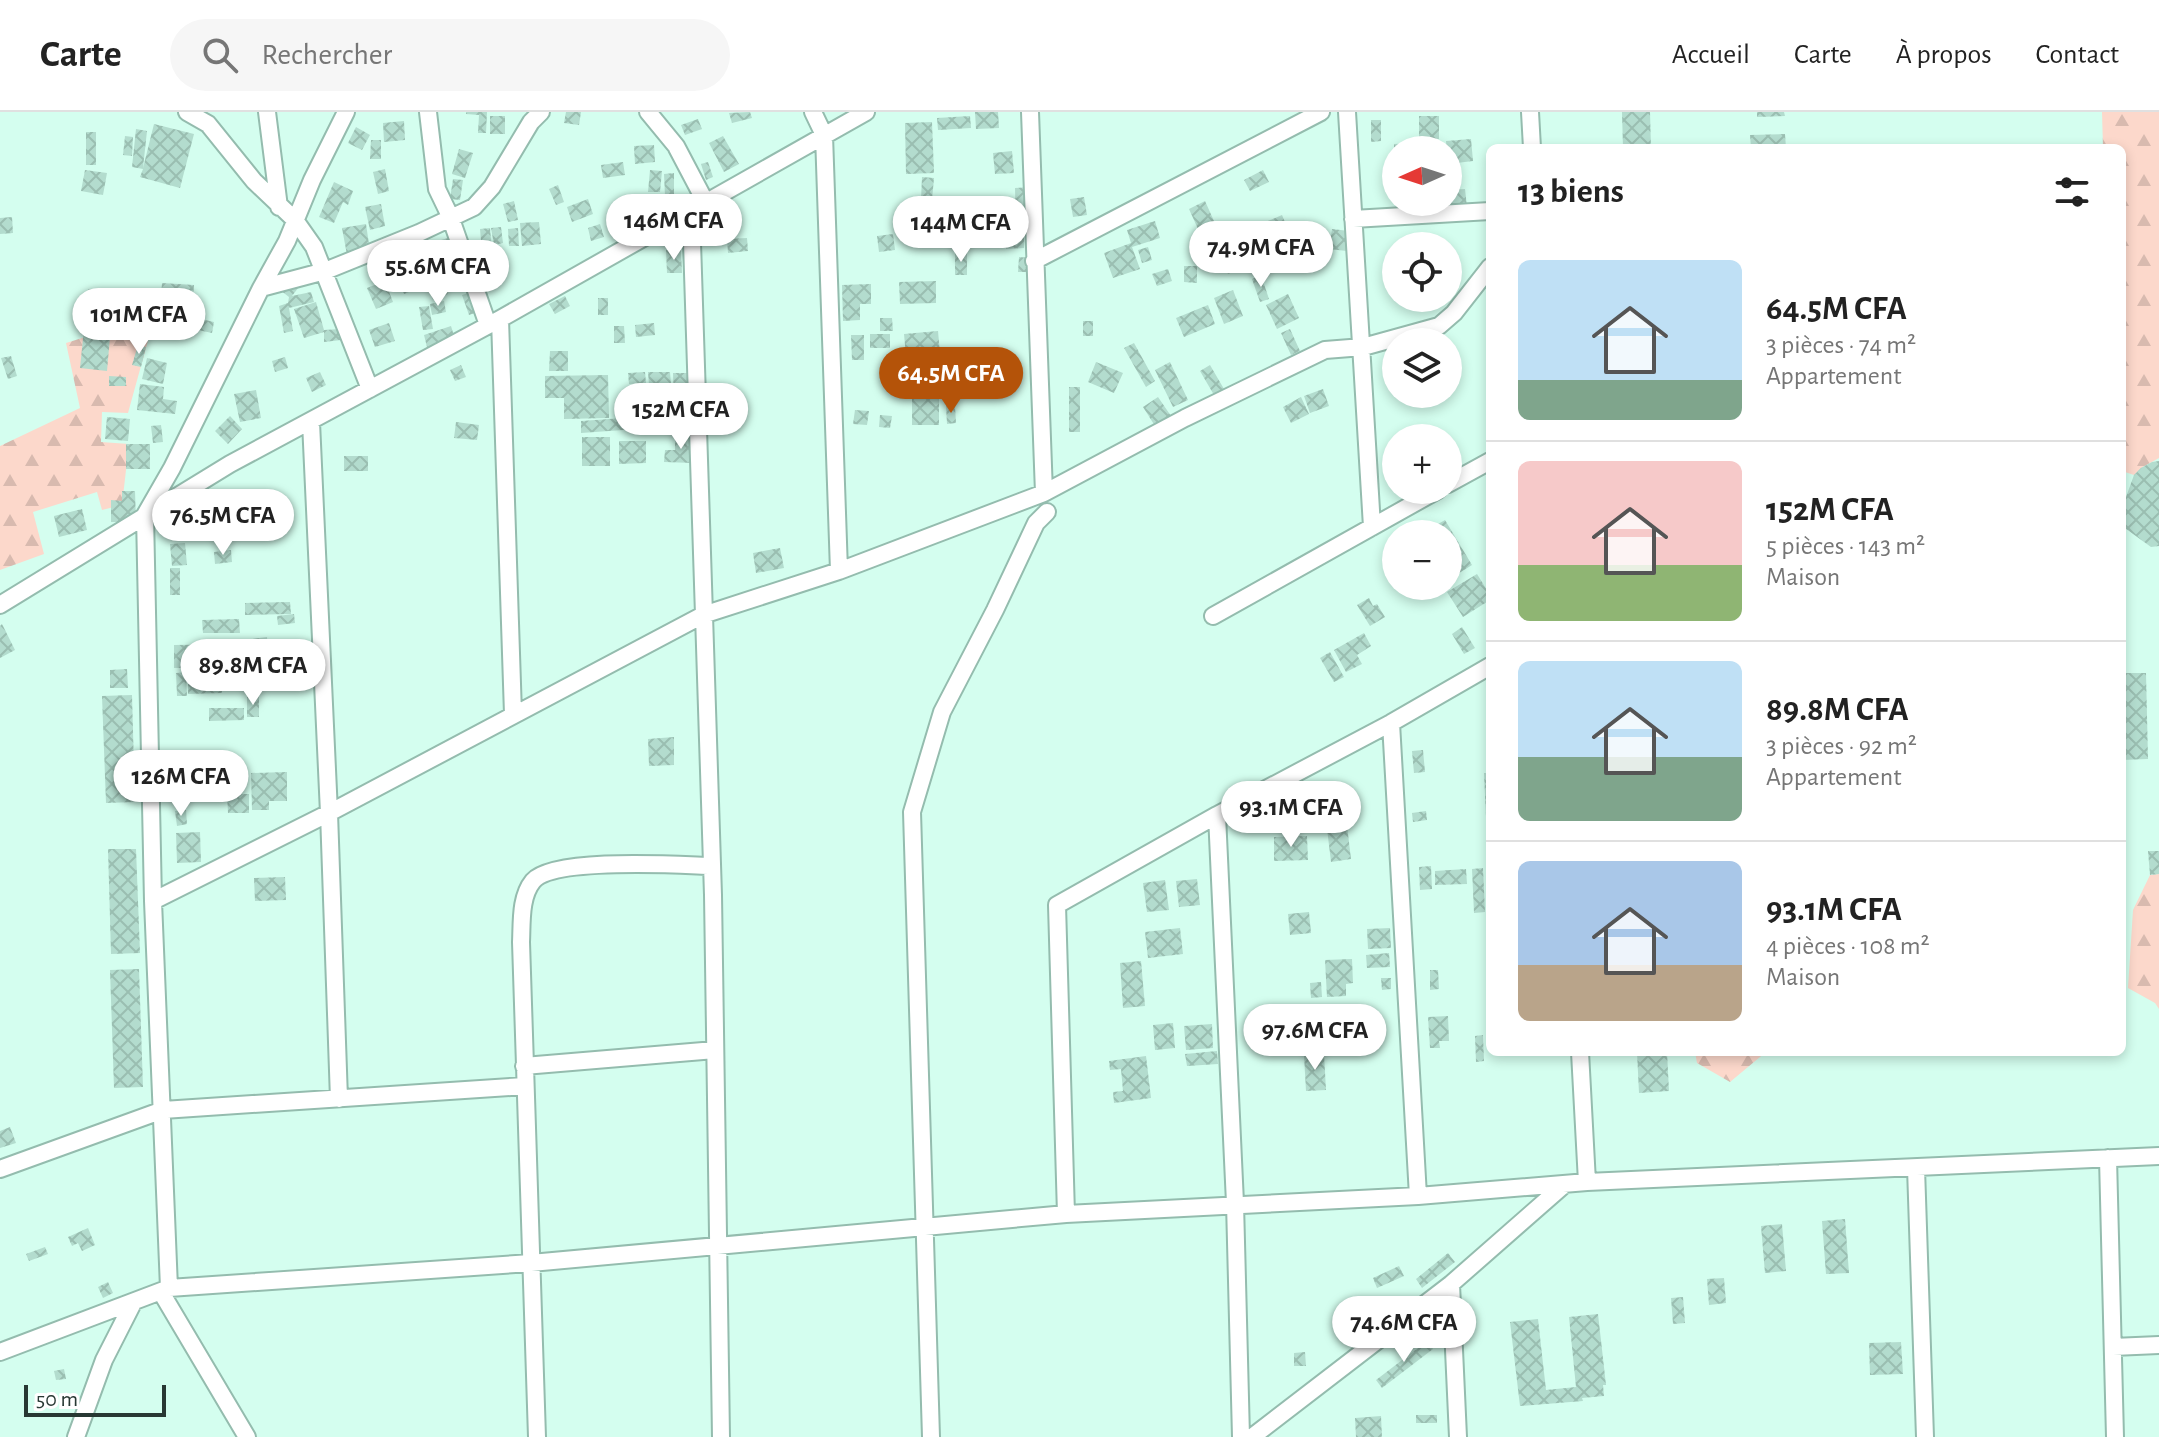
<!DOCTYPE html>
<html lang="fr">
<meta charset="utf-8">
<style>
:root{--surface:#fff;--page:#f6f6f6;--text:#222;--muted:#767676;--line:#e0e0e0;--accent:#b45309}
body{margin:0;font-family:"Alegreya Sans",sans-serif;background:var(--page);color:var(--text);height:100vh;display:flex;flex-direction:column;font-size:30px;white-space:nowrap}
*{box-sizing:border-box;margin:0}
p{font-size:26px;color:var(--muted)}
.icon{flex:none;width:44px;height:44px;fill:none;stroke:currentColor;stroke-width:2;stroke-linecap:round;stroke-linejoin:round}
.map{position:relative;flex:1;overflow:hidden}
.drawer{position:absolute;left:1486px;top:32px;width:640px;height:912px;display:flex;flex-direction:column;background:var(--surface);border-radius:12px;box-shadow:0 4px 12px #0003}
.drawer>*{flex:none}
.needle{width:52px;rotate:267deg}
.fabs{position:absolute;left:1382px;top:24px;display:grid;gap:16px}
.fabs a{display:grid;place-items:center;width:80px;height:80px;border-radius:50%;background:var(--surface);box-shadow:0 4px 12px #0003;font-size:40px}
.scale{position:absolute;left:24px;bottom:20px;width:142px;box-sizing:border-box;padding-left:8px;border:4px solid #283833;border-top:0;font-size:22px;line-height:28px;white-space:nowrap;color:#283833;-webkit-text-stroke:6px #fff;paint-order:stroke}
.price{position:absolute;translate:-50% -68px;padding:0 18px;border-radius:28px;background:#fff;color:#222;font-size:26px;line-height:52px;filter:drop-shadow(0 2px 4px #0008)}
.price::after{content:'';position:absolute;left:50%;top:48px;width:24px;height:18px;margin-left:-12px;background:inherit;clip-path:polygon(0 0,100% 0,50% 100%)}
.price.selected{background:var(--accent);color:#fff}
ul{padding:0;list-style:none}
li{display:flex;align-items:center;gap:24px;height:200px;padding:0 32px}
li+li{border-top:2px solid var(--line)}
li span{display:grid;place-items:center;flex:none;width:224px;height:160px;border-radius:12px;color:#555}
li>.icon{margin-inline-start:auto}
span .icon{width:96px;height:96px;fill:#fffc;stroke-width:1}
li b{font-size:34px}
h2{display:flex;justify-content:space-between;align-items:center;height:96px;padding:0 32px;font-size:34px}
header{display:flex;align-items:center;gap:48px;box-sizing:border-box;height:112px;padding:0 40px;background:var(--surface);border-bottom:2px solid var(--line)}
header strong{font-size:38px}
nav{display:flex;gap:44px;margin-inline-start:auto;font-size:28px}
.search{width:560px;height:72px;background:var(--page);display:flex;align-items:center;gap:20px;box-sizing:border-box;padding:0 28px;border-radius:44px;color:var(--muted);font-size:30px}
.map>svg:first-child{display:block}
</style>
<header>
<strong>Carte</strong>
<div class="search"><svg class="icon" aria-label="search" viewBox="0 0 24 24"><circle cx="10" cy="10" r="6"/><path d="M15 15l6 6"/></svg>Rechercher</div>
<nav><a>Accueil</a><a>Carte</a><a>À propos</a><a>Contact</a></nav>
</header>
<div class="map">
<svg width="2159" height="1325" viewBox="0 0 2159 1325">
<defs>
<pattern id="forest-firs" width="22" height="20" patternUnits="userSpaceOnUse" patternTransform="scale(2)"><rect width="22" height="20" fill="#fcd8cb"/><path d="M5 1l3.5 6h-7zM16 11l3.5 6h-7z" fill="#d8baaf"/></pattern>
<pattern id="building-cross-hatch" width="8" height="8" patternUnits="userSpaceOnUse" patternTransform="scale(2)"><rect width="8" height="8" fill="#b3dcce"/><path d="M0 0l8 8M0 8l8-8" fill="none" stroke="#9abeb1"/></pattern>
</defs>
<rect width="100%" height="100%" fill="#d4feef"/>
<path fill="url(#forest-firs)" d="M2102,0H2159V346L2141,356L2134,363L2122,359V36H2103Z
M140,208L152,214L128,301L102,300L101,330L129,332L122,393L102,398L97,380L33,400L44,442L0,458V334L80,296L66,231Z
M2159,762V897L2155,891L2128,876L2133,798L2150,763Z
M1695,940H1766L1730,970L1697,951Z"/>
<path fill="url(#building-cross-hatch)" d="M466,0H487L486,21H478L479,3L466,2Z
M566,0H581L579,13L564,11Z
M750,0L752,6L732,11L729,1Z
M975,0H998L999,16L976,17Z
M1622,0H1650L1651,36H1623Z
M1757,0H1784L1785,4L1757,5Z
M490,4H505V22H490Z
M970,4L971,16L938,18L937,6Z
M1419,4H1439V27H1419Z
M698,7L702,17L685,23L681,13Z
M1371,8H1381V29L1371,30Z
M404,9L405,28L384,30L383,11Z
M932,10L934,61L906,62L905,11Z
M154,12L194,22L180,76L140,65L143,57L132,55L136,17L147,19L143,56Z
M356,15L370,23L362,38L348,31Z
M86,20H96V53H86Z
M1785,22L1786,36H1751L1750,23Z
M125,24L133,25L132,44L123,43Z
M723,24L739,52L724,60L709,31Z
M1471,27L1473,49L1448,52L1446,29Z
M371,28H381V47H370Z
M1442,30L1443,38H1420V31Z
M1416,31V38H1394V32Z
M654,33L655,50L635,52L634,34Z
M459,37L473,41L465,66L452,62Z
M1012,39L1014,61L995,62L993,41Z
M623,50L625,63L603,66L601,53Z
M708,50L713,65L706,68L701,52Z
M385,57L389,79L378,82L373,60Z
M85,58L107,61L103,83L81,79Z
M650,58L662,59L660,80H648Z
M1263,58L1269,70L1250,79L1244,68Z
M674,61V83L665,84L664,62Z
M922,65L934,66L932,88L921,87Z
M453,67L463,68L460,88L450,87Z
M334,70L353,79L348,93L343,90L334,111L319,105Z
M558,73L564,90L556,93L549,77Z
M1029,75L1030,112L1016,113L1015,76Z
M1465,77L1467,95L1448,97V78Z
M1084,85L1087,103L1073,105L1070,87Z
M588,87L593,102L572,110L567,95Z
M514,89L518,108L508,110L503,92Z
M1205,89L1214,109L1198,117L1189,97Z
M381,92L385,114L370,118L365,95Z
M983,101H1004V112H983Z
M1282,103L1297,139L1283,145L1268,109Z
M12,105L13,121L0,122V106Z
M1155,109L1160,126L1132,135L1140,157L1113,166L1104,141L1131,131L1127,118Z
M539,110L541,132L522,134L520,111Z
M366,112L370,139L347,143L342,116Z
M600,112L604,125L591,129L588,116Z
M501,115L503,131L494,133L491,116Z
M1005,115H1024V136L1006,137Z
M490,116L492,139L482,140L480,117Z
M518,116L519,134H509L508,117Z
M1332,117L1349,119L1347,139L1329,137Z
M893,122L895,138L879,140L877,124Z
M448,126L451,137L434,142L431,131Z
M747,126L748,139L728,141L727,127Z
M1272,128L1280,145L1267,152L1259,135Z
M1148,135L1152,148L1142,151L1138,138Z
M1306,137L1313,152L1302,157L1296,142Z
M666,138H681L682,161H667Z
M955,141H967V163H955Z
M1295,144L1300,156L1292,159L1287,147Z
M1019,145L1031,146L1030,160H1018Z
M1235,145L1240,156L1228,162L1223,151Z
M435,152L448,182L433,188L421,158Z
M1184,154H1197V171L1184,170Z
M1168,157L1172,169L1157,174L1152,162Z
M288,160L302,171L292,184L311,180L314,190L289,196L293,219L284,221L279,194L288,191L289,185L276,175Z
M409,163L414,178L404,182L398,166Z
M1261,163L1269,187L1260,190L1252,167Z
M385,169L393,190L376,197L367,176Z
M936,169V191L900,192L899,170Z
M162,171L194,173L192,201L160,199Z
M871,172V192H860V208L843,209L842,173Z
M88,177L114,180L107,259L80,256Z
M1233,178L1243,204L1224,212L1214,186Z
M471,180L478,200L469,203L462,183Z
M1288,182L1299,206L1277,217L1266,193Z
M565,184L570,194L555,202L549,192Z
M598,186H608V203H598Z
M444,189L446,200L432,203L430,192Z
M316,190L324,218L340,217L341,228L324,230V220L304,226L294,197Z
M1208,193L1215,212L1184,225L1176,206Z
M429,194L433,217L423,218L419,195Z
M160,199L172,202L168,221L156,218Z
M880,206H892L893,219H880Z
M201,207L214,210L212,221L198,218Z
M1083,209H1093V224H1083Z
M389,211L395,229L375,235L369,218Z
M654,211L655,223L636,225L635,213Z
M451,214L455,227L427,235L424,223Z
M614,214H624L625,231H614Z
M1290,217L1300,239L1291,243L1281,221Z
M938,219L940,241L906,244L904,222Z
M870,222H890V236H870Z
M851,223H864V248H852Z
M1134,231L1155,269L1146,275L1124,236Z
M138,233L146,235L141,255L132,253Z
M550,239H568V259H549Z
M11,244L17,264L8,267L1,246Z
M285,245L288,256L275,260L272,249Z
M147,246L167,251L163,272L142,267Z
M938,246V260L918,261V247Z
M1096,250L1123,261L1114,281L1088,270Z
M1170,250L1188,288L1173,295L1155,258Z
M461,253L466,265L455,269L450,258Z
M1210,253L1224,277L1214,283L1200,259Z
M320,260L326,273L312,280L306,266Z
M645,260L646,271L629,272L628,261Z
M648,260H670L671,272L649,273Z
M673,261H688V287L674,288Z
M608,263L609,306L564,307V286H545V264Z
M109,264L126,265V274H109Z
M937,265L938,284L910,286L909,266Z
M140,272L164,275L163,287L177,289L175,302L137,298Z
M1069,275H1080V320H1069Z
M1323,277L1329,294L1310,301L1304,284Z
M256,278L261,306L240,310L234,282Z
M1158,285L1171,304L1155,314L1143,295Z
M1301,285L1309,302L1291,311L1283,295Z
M912,287H939V313H912Z
M946,294H955L956,311L947,312Z
M855,298L869,299L867,313L853,312Z
M880,303L892,304L890,316L879,315Z
M230,304L242,317L228,332L215,319Z
M107,305L130,307L128,329L105,327Z
M637,305V317L581,321V309Z
M456,310L479,313L477,328L454,326Z
M161,313L163,330L153,331L151,314Z
M582,325H610V354H582Z
M675,325L694,326L693,351L664,350L665,338H675Z
M619,329H646V351L619,352Z
M126,332H150V357H126Z
M344,344H368V359H344Z
M2159,349V434L2151,435L2122,414V396L2134,363L2141,356L2152,350Z
M122,379H135L136,410H111V388L122,389Z
M274,384V398L240,399L239,385Z
M82,397L87,418L59,425L54,404Z
M1445,408L1472,453L1448,468V422H1421Z
M185,431L187,453L172,454L170,432Z
M780,436L784,456L756,461L753,441Z
M231,438L232,450L215,452L214,440Z
M170,456H180V483H170Z
M1477,462L1490,483V488L1463,505L1447,480Z
M1369,486L1373,494L1377,492L1385,505L1370,514L1357,493Z
M290,490L291,502L245,503V491Z
M294,502L295,511L278,513L277,504Z
M239,507L240,521H203L202,508Z
M2,512L15,538L0,546V514Z
M1462,515L1475,536L1464,542L1452,522Z
M1364,521L1371,534L1357,543L1362,552L1346,560L1334,538Z
M267,525L268,543L247,545L245,528Z
M240,532V555L174,556V533Z
M1330,540L1344,565L1334,570L1320,546Z
M127,557L128,576H110V558Z
M222,559V581L188,582V560Z
M186,560L187,584H177L176,561Z
M2122,561H2146L2148,647L2122,648Z
M132,583L135,690L106,691L102,584Z
M247,585H259V605H247Z
M209,596H244V608L209,609Z
M674,625V653L649,654L648,627Z
M1423,638L1425,660L1414,661L1412,639Z
M287,660V689H269V698H252L251,661Z
M1484,661H1490V705H1486Z
M227,682H249V701H228Z
M186,698L187,712L177,714L175,699Z
M1426,699L1427,708L1413,710L1412,701Z
M1346,705L1351,747L1331,750L1326,708Z
M200,720L201,750L177,751L176,721Z
M1307,724L1308,748L1274,749V725Z
M108,737H136L140,841L111,842Z
M2148,739H2159V762L2150,763Z
M1431,754L1432,777L1420,778L1419,755Z
M1483,756L1485,800L1474,801L1472,757Z
M1466,757L1467,772L1435,773V759Z
M285,765L286,788L255,789L254,766Z
M1197,767L1200,793L1179,795L1176,769Z
M1165,768L1169,798L1147,800L1143,771Z
M1309,800L1311,821L1290,823L1288,802Z
M1180,816L1183,842L1148,846L1145,820Z
M1390,816L1391,836L1368,837L1367,817Z
M1389,841L1390,855L1367,856L1366,843Z
M1352,847L1353,871L1346,872V884L1327,885L1325,848Z
M1141,849L1145,894L1123,896L1120,851Z
M139,857L143,975L114,976L110,858Z
M1430,858H1438L1439,877L1430,878Z
M1381,866H1391V877L1382,878Z
M1321,870L1322,885L1311,886L1310,871Z
M1448,904L1449,929H1439L1440,936H1430L1428,905Z
M1173,911L1175,936L1155,938L1153,913Z
M1212,912L1213,936L1186,938L1184,914Z
M1483,923L1484,949L1476,950L1475,924Z
M1217,939L1218,952L1187,954L1185,942Z
M1637,940H1667L1669,979L1639,981Z
M1324,942L1326,978L1306,979L1304,943Z
M1146,944L1151,986L1114,991L1113,980L1123,979L1121,957L1110,958L1109,949Z
M10,1015L16,1031L0,1036V1019Z
M1845,1107L1849,1161L1826,1162L1822,1109Z
M1782,1112L1786,1159L1765,1161L1761,1114Z
M88,1116L95,1133L82,1139L78,1131L72,1134L68,1125Z
M45,1135L48,1142L29,1149L26,1142Z
M1448,1141L1455,1150L1422,1176L1416,1167Z
M1399,1154L1404,1164L1377,1176L1373,1166Z
M1724,1166L1726,1191L1709,1193L1707,1167Z
M108,1170L113,1181L103,1186L98,1175Z
M1683,1185L1685,1211L1673,1212L1671,1186Z
M1598,1202L1606,1273H1603L1604,1284L1582,1286L1583,1289L1520,1294L1510,1210L1538,1207L1546,1278L1576,1275L1569,1205Z
M1427,1229L1433,1237L1382,1276L1376,1268Z
M1901,1230L1903,1262L1870,1263L1869,1231Z
M1305,1240L1306,1254H1294V1241Z
M64,1257L66,1267L56,1268L54,1259Z
M1416,1303H1437V1311H1416Z
M1381,1304L1382,1325H1356L1355,1306Z"/>
<g fill="none" stroke-linecap="round" stroke-linejoin="round">
<defs>
<path id="minor" d="M187,0L208,12L254,69L295,108L314,135L370,277
M267,0L279,95
M428,0L437,77L450,104L488,213
M648,0L676,34L706,91
M813,0L824,23L839,459
M1030,0L1044,381
M1347,0L1372,415
M1530,0L1532,36
M691,99L713,783L721,1325
M1353,107L1490,99
M1034,149L1321,0
M261,176L325,159L419,121L474,95L492,75L531,10L541,0
M500,207L513,602
M311,310L329,701L339,987
M1448,372L1490,349
M0,493L230,352L500,207L866,0
M1213,504L1438,378
M1391,611L1418,1084
M1217,703L1235,1091L1241,1325
M153,789L329,701L703,503L839,459L1044,381L1185,306L1325,238L1363,235L1439,214L1454,201L1490,155
M1580,940L1587,1070
M524,954L715,938
M2108,1046L2115,1325
M1916,1056L1925,1325
M0,1057L163,998L525,974
M1066,1102L1057,793L1217,703L1391,611L1490,554
M1451,1172L1458,1325
M169,1176L531,1151L1066,1102L1418,1084L1587,1070L2159,1044
M161,1180L247,1325
M2113,1235L2159,1233
M0,1240L169,1176L153,789L145,403L172,356L261,176L287,129L312,68L346,0
M76,1325L104,1248L133,1191
M537,1325L521,830C522,810 520,785 533,769C554,745 677,753 711,754
M931,1325L912,700L942,600L995,498L1036,411L1047,400
M1252,1325L1451,1172L1565,1072"/>
</defs>
<use href="#minor" stroke="#94bcae" stroke-width="20"/>
<use href="#minor" stroke="#fff" stroke-width="16"/>
</g>
</svg>
<div class="fabs">
<a><svg class="needle" viewBox="-14 -14 28 28"><path d="M0-13l5 13h-10z" fill="#e53935"/><path d="M0 13l5-13h-10z" fill="#767676"/></svg></a>
<a><svg class="icon" aria-label="locate" viewBox="0 0 24 24"><circle cx="12" cy="12" r="6"/><path d="M12 2v4M12 18v4M2 12h4M18 12h4"/></svg></a>
<a><svg class="icon" aria-label="layers" viewBox="0 0 24 24"><path d="M12 4l9 5-9 5-9-5zM3 14l9 5 9-5"/></svg></a>
<a>+</a>
<a>−</a>
</div>
<div class="scale">50 m</div>
<b class="price" style="left:674px;top:150px">146M CFA</b>
<b class="price" style="left:961px;top:152px">144M CFA</b>
<b class="price" style="left:1261px;top:177px">74.9M CFA</b>
<b class="price" style="left:438px;top:196px">55.6M CFA</b>
<b class="price" style="left:139px;top:244px">101M CFA</b>
<b class="price selected" style="left:951px;top:303px">64.5M CFA</b>
<b class="price" style="left:681px;top:339px">152M CFA</b>
<b class="price" style="left:223px;top:445px">76.5M CFA</b>
<b class="price" style="left:253px;top:595px">89.8M CFA</b>
<b class="price" style="left:181px;top:706px">126M CFA</b>
<b class="price" style="left:1291px;top:737px">93.1M CFA</b>
<b class="price" style="left:1315px;top:960px">97.6M CFA</b>
<b class="price" style="left:1404px;top:1252px">74.6M CFA</b>
<section class="drawer">
<h2>13 biens<svg class="icon" aria-label="filters" viewBox="0 0 24 24"><path d="M4 7h16M4 17h16"/><circle cx="9" cy="7" r="2"/><circle cx="15" cy="17" r="2"/></svg></h2>
<ul>
<li><span style="background:linear-gradient(#bfe0f5 75%,#7fa58c 0)"><svg class="icon" aria-label="home" viewBox="0 0 24 24"><path d="M3 11l9-7 9 7M6 9v11h12V9"/></svg></span><div><b>64.5M CFA</b><p>3 pièces · 74 m²</p><p>Appartement</p></div></li>
<li><span style="background:linear-gradient(#f6c9c9 65%,#8fb573 0)"><svg class="icon" aria-label="home" viewBox="0 0 24 24"><path d="M3 11l9-7 9 7M6 9v11h12V9"/></svg></span><div><b>152M CFA</b><p>5 pièces · 143 m²</p><p>Maison</p></div></li>
<li><span style="background:linear-gradient(#bfe0f5 60%,#7fa58c 0)"><svg class="icon" aria-label="home" viewBox="0 0 24 24"><path d="M3 11l9-7 9 7M6 9v11h12V9"/></svg></span><div><b>89.8M CFA</b><p>3 pièces · 92 m²</p><p>Appartement</p></div></li>
<li><span style="background:linear-gradient(#a9c7e8 65%,#b9a48a 0)"><svg class="icon" aria-label="home" viewBox="0 0 24 24"><path d="M3 11l9-7 9 7M6 9v11h12V9"/></svg></span><div><b>93.1M CFA</b><p>4 pièces · 108 m²</p><p>Maison</p></div></li>
</ul>
</section>
</div>
